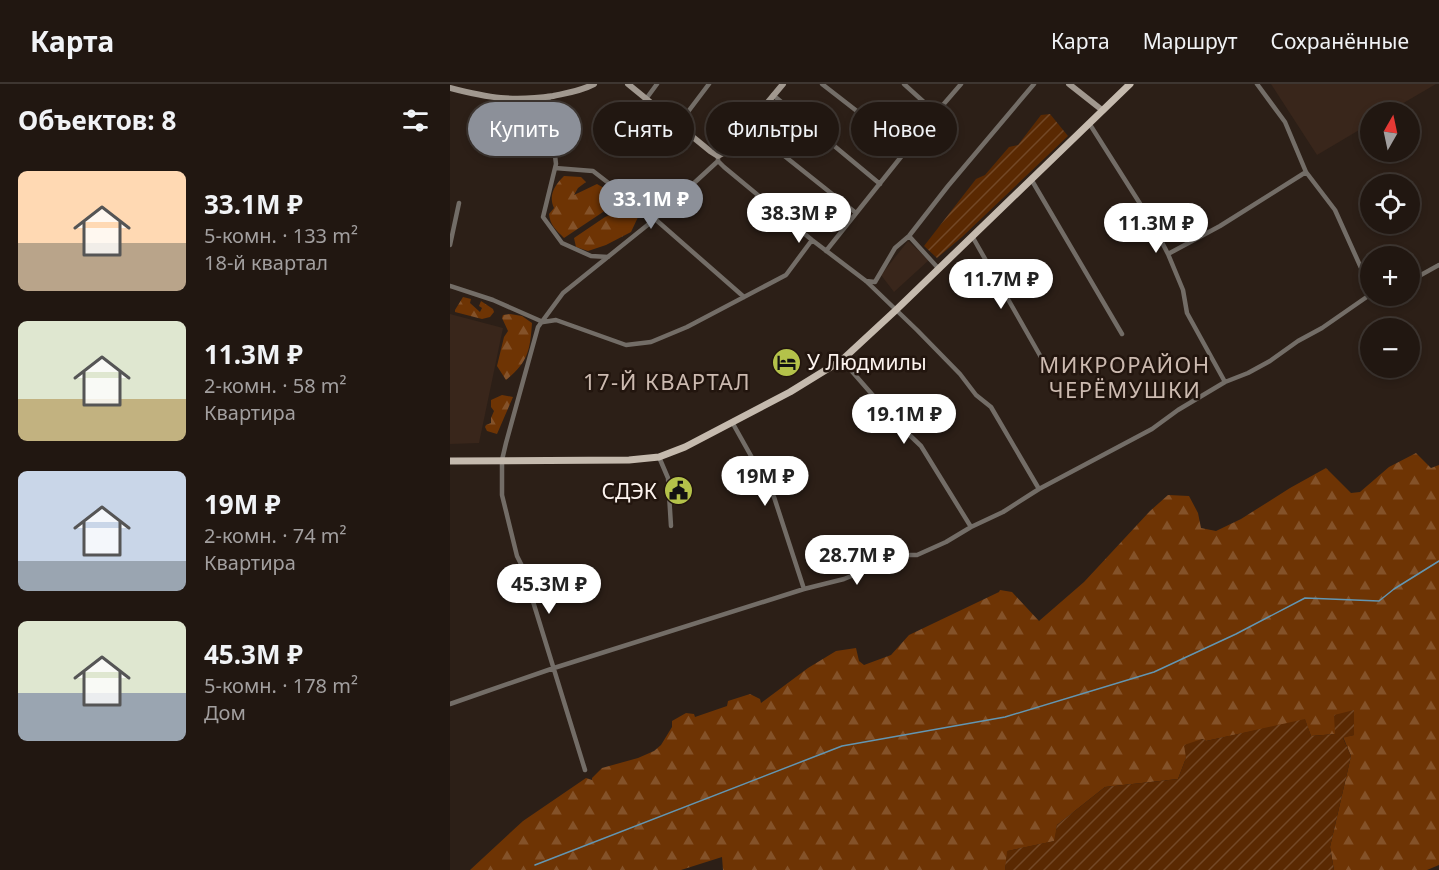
<!DOCTYPE html>
<html lang="ru">
<meta charset="utf-8">
<style>
:root{--surface:#211711;--page:#2d241f;--text:#f1f3f6;--muted:#a29f9f;--line:#3e3631;--accent:#8c9099}
body{margin:0;font-family:"Noto Sans",sans-serif;background:var(--page);color:var(--text);height:100vh;display:flex;flex-direction:column;font-size:22px;white-space:nowrap}
*{box-sizing:border-box;margin:0}
p{font-size:20px;color:var(--muted)}
.icon{flex:none;width:33px;height:33px;fill:none;stroke:currentColor;stroke-width:2;stroke-linecap:round;stroke-linejoin:round}
.map{position:relative;flex:1;overflow:hidden}
.panel{display:flex;flex-direction:column;background:var(--surface);width:450px}
.panel>*{flex:none}
.guide{position:absolute;left:18px;top:18px;width:570px;height:54px;display:flex;gap:12px}
.needle{width:39px;rotate:9deg}
.buttons{position:absolute;left:910px;top:18px;display:grid;gap:12px}
.buttons a{display:grid;place-items:center;width:60px;height:60px;border-radius:50%;background:var(--surface);box-shadow:0 3px 9px #0003,0 0 0 2px var(--line);font-size:30px}
.price{position:absolute;translate:-50% -51px;padding:0 14px;border-radius:21px;background:#fff;color:#222;font-size:20px;line-height:39px;filter:drop-shadow(0 2px 3px #0008)}
.price::after{content:'';position:absolute;left:50%;top:36px;width:18px;height:14px;margin-left:-9px;background:inherit;clip-path:polygon(0 0,100% 0,50% 100%)}
.price.on{background:var(--accent);color:#fff}
ul{padding:0;list-style:none}
li{display:flex;align-items:center;gap:18px;height:150px;padding:0 18px}
li span{display:grid;place-items:center;flex:none;width:168px;height:120px;border-radius:9px;color:#555}
li>.icon{margin-inline-start:auto}
span .icon{width:72px;height:72px;fill:#fffc;stroke-width:1}
li b{font-size:26px}
h2{display:flex;justify-content:space-between;align-items:center;height:72px;padding:0 18px;font-size:26px}
.chip{padding:0 21px;border-radius:27px;background:var(--surface);box-shadow:0 3px 9px #0003,0 0 0 2px var(--line);font-size:21px;line-height:54px}
.chip.on{background:var(--accent);color:#fff}
header{display:flex;align-items:center;gap:36px;box-sizing:border-box;height:84px;padding:0 30px;background:var(--surface);border-bottom:2px solid var(--line)}
header strong{font-size:28px}
nav{display:flex;gap:33px;margin-inline-start:auto;font-size:21px}
main{display:flex;flex:1;min-height:0}
.map>svg:first-child{display:block}
</style>
<header>
<strong>Карта</strong>
<nav><a>Карта</a><a>Маршрут</a><a>Сохранённые</a></nav>
</header>
<main>
<section class="panel">
<h2>Объектов: 8<svg class="icon" aria-label="filters" viewBox="0 0 24 24"><path d="M4 7h16M4 17h16"/><circle cx="9" cy="7" r="2"/><circle cx="15" cy="17" r="2"/></svg></h2>
<ul>
<li><span style="background:linear-gradient(#ffd9b3 60%,#b9a48a 0)"><svg class="icon" aria-label="home" viewBox="0 0 24 24"><path d="M3 11l9-7 9 7M6 9v11h12V9"/></svg></span><div><b>33.1M ₽</b><p>5-комн. · 133 m²</p><p>18-й квартал</p></div></li>
<li><span style="background:linear-gradient(#dfe7d0 65%,#c2b280 0)"><svg class="icon" aria-label="home" viewBox="0 0 24 24"><path d="M3 11l9-7 9 7M6 9v11h12V9"/></svg></span><div><b>11.3M ₽</b><p>2-комн. · 58 m²</p><p>Квартира</p></div></li>
<li><span style="background:linear-gradient(#c9d6e8 75%,#9aa5b1 0)"><svg class="icon" aria-label="home" viewBox="0 0 24 24"><path d="M3 11l9-7 9 7M6 9v11h12V9"/></svg></span><div><b>19M ₽</b><p>2-комн. · 74 m²</p><p>Квартира</p></div></li>
<li><span style="background:linear-gradient(#dfe7d0 60%,#9aa5b1 0)"><svg class="icon" aria-label="home" viewBox="0 0 24 24"><path d="M3 11l9-7 9 7M6 9v11h12V9"/></svg></span><div><b>45.3M ₽</b><p>5-комн. · 178 m²</p><p>Дом</p></div></li>
</ul>
</section>
<div class="map">
<svg width="989" height="786" viewBox="0 0 989 786">
<defs>
<pattern id="forest-firs" width="22" height="20" patternUnits="userSpaceOnUse" patternTransform="scale(1.5)"><rect width="22" height="20" fill="#6e3404"/><path d="M5 1l3.5 6h-7zM16 11l3.5 6h-7z" fill="#845229"/></pattern>
<pattern id="garden-furrows" width="10" height="10" patternUnits="userSpaceOnUse" patternTransform="scale(1.5)"><rect width="10" height="10" fill="#5a2902"/><path d="M-1 1l2-2M0 10L10 0M9 11l2-2" fill="none" stroke="#734827"/></pattern>
</defs>
<rect width="100%" height="100%" fill="#2c1f17"/>
<path fill="#39261b" d="M821,0H986L938,28H921V39L867,71Z
M458,157L479,176L444,208L431,191Z
M0,230L53,244L29,359L0,360Z"/>
<path fill="url(#forest-firs)" d="M114,92L131,93L136,98L128,104L124,111L147,100L159,107L169,115L153,128L114,154C106,146 100,141 99,130L104,124C98,111 105,101 114,92Z
M180,123L189,131L181,148L156,161L138,167L126,163L124,154L155,133Z
M13,213L21,215L20,219L30,228L32,224L29,222L31,217L43,225L44,228L40,233L32,235L5,228V226Z
M60,230L72,232L82,239C80,267 78,278 56,296L47,282L54,253L58,247L52,234L53,231Z
M52,311L63,313L47,350L37,347L35,343L36,341L41,339V334L44,327L41,323V316Z
M966,369L981,384L989,381V781L977,786H884L880,763L901,672L893,653L904,651V626L886,650L861,652L855,636L756,657L752,655L736,674L728,695L655,703L607,741L605,757L558,767L555,786H273L272,773L231,786H20L73,737L136,694L142,696V694L152,684L188,674L204,667L211,661L222,643V637L236,629L244,630L245,633L277,622L278,617L300,610L310,615L311,619L358,584L386,567L406,564L409,577L414,581L441,571L459,551L549,508L550,506L562,508L589,537L634,498L700,427L718,411L739,412L748,429L751,444L766,447L791,435L840,404L876,384L901,409L910,408L939,383Z"/>
<path fill="url(#garden-furrows)" d="M600,30L618,52L512,153L487,174L474,162L526,95L535,91L559,63L568,61L591,31Z
M904,626V651L893,654L901,672L880,763L884,786H555L557,767L604,757L607,741L655,703L728,695L736,674L734,661L752,655L756,657L855,635L861,652L885,650L884,631Z"/>
<g fill="none" stroke-linecap="round" stroke-linejoin="round">
<path stroke="#6396b2" stroke-width="1.5" d="M85,781L392,662L555,633L704,588L786,550L855,514L929,517L944,505L989,477"/>
<path stroke="#736d67" stroke-width="4.5" d="M372,0L457,66
M454,0L486,29
M807,0L835,38L856,88L885,126L921,206
M323,11L430,100
M98,12L106,80L93,133L112,159L141,172L158,173
M196,15L207,0
M639,39L701,137L718,170L733,206L737,229L775,298
M228,41L259,0
M298,43L406,129
M268,77L274,83L362,156L416,197L467,246L510,290L526,311L541,323L589,405
M105,84L143,87L205,135L294,213
M581,95L672,250
M459,152L488,184
M522,152L600,289
M0,161L9,119
M376,167L486,29L511,0
M718,170L770,142L856,88
M416,197L425,198L445,164L459,152L498,102L584,0
M960,197L989,181
M0,202L43,216L93,238
M929,212H932
M93,238L106,236L176,261L201,258L237,243L336,191L362,156
M392,276L448,340L471,362L521,443
M282,338L324,413L354,505
M209,373L218,394L221,442
M0,620L104,584L354,505L394,495L440,476L458,471H467L496,458L521,443L553,428L589,405L702,345L728,326L775,298L798,289L820,277L848,257L872,244L921,210
M135,686L81,511L77,492L67,472L52,411V376L56,359L88,243L113,209L205,135L268,77V72"/>
<path stroke="#a1988f" stroke-width="6" d="M178,0L260,67L268,72L277,67L333,0
M619,0L652,26
M0,4C39,14 62,18 103,12C117,9 131,7 144,0"/>
<path stroke="#c5baae" stroke-width="7" d="M0,377L179,376L209,373L235,363L340,308L392,276L446,226L680,0"/>
</g>
<defs>
<symbol id="hotel-disc" viewBox="-11 -11 22 22"><circle r="9.5" fill="#b4c24a" stroke="#22150e"/><path d="M-6-4.5h1.5V1H6V5H4.5V3h-9V5H-6ZM-4 0a1.8 1.8 0 1 1 3.6 0ZM.5 0V-2.5h3Q6-2.5 6 0Z" fill="#111"/></symbol>
<symbol id="civic-disc" viewBox="-11 -11 22 22"><circle r="9.5" fill="#b4c24a" stroke="#22150e"/><path d="M-.6-6.5H3V-4.5H.6V-3L4-1V1h2V6H-6V1h2V-1L-.6-3ZM-1.2 2.5V6h2.4V2.5Z" fill="#111"/></symbol>
</defs>
<g fill-rule="evenodd">
<use href="#hotel-disc" x="320" y="262" width="33" height="33"/>
<use href="#civic-disc" x="212" y="390" width="33" height="33"/>
</g>
<g text-anchor="middle" dominant-baseline="central" stroke-width="5" stroke-linejoin="round" paint-order="stroke">
<g font-size="21" fill="#fcf3ee" stroke="#22150e" text-anchor="start">
<text x="357" y="278">У Людмилы</text>
<text x="207" y="407" text-anchor="end">СДЭК</text>
</g>
<g font-size="22" letter-spacing="1.5" fill="#ccbab0" stroke="#22150e">
<text x="675" y="280">МИКРОРАЙОН<tspan x="675" dy="25">ЧЕРЁМУШКИ</tspan></text>
<text x="217" y="297">17-Й КВАРТАЛ</text>
</g>
</g>
</svg>
<div class="buttons">
<a><svg class="needle" viewBox="-14 -14 28 28"><path d="M0-13l5 13h-10z" fill="#e53935"/><path d="M0 13l5-13h-10z" fill="#a29f9f"/></svg></a>
<a><svg class="icon" aria-label="locate" viewBox="0 0 24 24"><circle cx="12" cy="12" r="6"/><path d="M12 2v4M12 18v4M2 12h4M18 12h4"/></svg></a>
<a>+</a>
<a>−</a>
</div>
<b class="price on" style="left:201px;top:146px">33.1M ₽</b>
<b class="price" style="left:349px;top:160px">38.3M ₽</b>
<b class="price" style="left:706px;top:170px">11.3M ₽</b>
<b class="price" style="left:551px;top:226px">11.7M ₽</b>
<b class="price" style="left:454px;top:361px">19.1M ₽</b>
<b class="price" style="left:315px;top:423px">19M ₽</b>
<b class="price" style="left:407px;top:502px">28.7M ₽</b>
<b class="price" style="left:99px;top:531px">45.3M ₽</b>
<div class="guide">
<a class="chip on">Купить</a>
<a class="chip">Снять</a>
<a class="chip">Фильтры</a>
<a class="chip">Новое</a>
</div>
</div>
</main>
